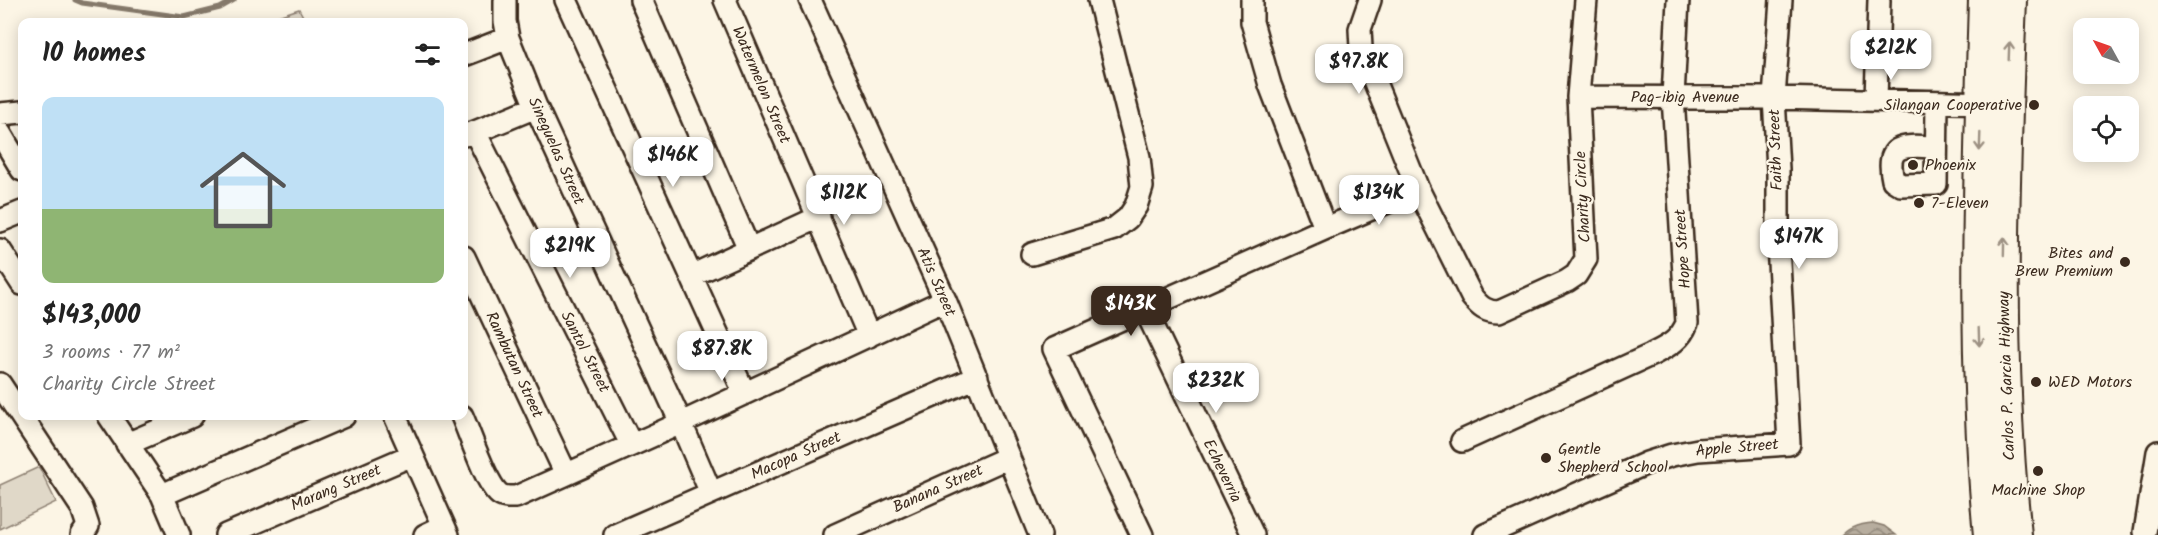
<!DOCTYPE html>
<meta charset="utf-8">
<style>
:root{--surface:#fff;--page:#f6f6f6;--text:#222;--muted:#767676;--line:#e0e0e0;--accent:#3b2a1e}
body{margin:0;font-family:Kalam,sans-serif;background:var(--page);color:var(--text);height:100vh;display:flex;flex-direction:column;font-size:22px;white-space:nowrap}
*{box-sizing:border-box;margin:0}
p{font-size:20px;color:var(--muted)}
.icon{flex:none;width:33px;height:33px;fill:none;stroke:currentColor;stroke-width:2;stroke-linecap:round;stroke-linejoin:round}
.map{position:relative;flex:1;overflow:hidden}
.panel{position:absolute;left:18px;top:18px;width:450px;height:402px;display:flex;flex-direction:column;background:var(--surface);border-radius:12px;box-shadow:0 3px 15px #0003}
.panel>*{flex:none}
.needle{width:39px;rotate:310deg}
.controls{position:absolute;left:2073px;top:18px;display:grid;gap:12px}
.controls a{display:grid;place-items:center;width:66px;height:66px;border-radius:12px;background:var(--surface);box-shadow:0 3px 15px #0003;font-size:30px}
.price{position:absolute;translate:-50% -51px;padding:0 14px;border-radius:12px;background:#fff;color:#222;font-size:20px;line-height:39px;filter:drop-shadow(0 2px 3px #0008)}
.price::after{content:'';position:absolute;left:50%;top:36px;width:18px;height:14px;margin-left:-9px;background:inherit;clip-path:polygon(0 0,100% 0,50% 100%)}
.price.active{background:var(--accent);color:#fff}
ul{padding:0;list-style:none}
li{display:grid;align-content:center;gap:12px;height:318px;padding:0 24px}
li+li{border-top:2px solid var(--line)}
li span{display:grid;place-items:center;height:186px;border-radius:12px;color:#555}
li>.icon{margin-inline-start:auto}
span .icon{width:108px;height:108px;fill:#fffc;stroke-width:1}
li b{font-size:26px}
h2{display:flex;justify-content:space-between;align-items:center;height:72px;padding:0 24px;font-size:26px}
.map>svg:first-child{display:block}
</style>
<div class="map">
<svg width="2158" height="535" viewBox="0 0 2158 535">
<defs>
<pattern id="grass-tufts" width="24" height="20" patternUnits="userSpaceOnUse" patternTransform="scale(1.5)"><rect width="24" height="20" fill="#e0d8c8"/><path d="M3 7l-1-3M5 7V3M7 7l1-3M15 17l-1-3M17 17v-4M19 17l1-3" fill="none" stroke="#c1baab"/></pattern>
<pattern id="water-waves" width="16" height="10" patternUnits="userSpaceOnUse" patternTransform="scale(1.5)"><rect width="16" height="10" fill="#b7ad9e"/><path d="M0 5q4-4 8 0t8 0" fill="none" stroke="#968d80"/></pattern>
</defs>
<rect width="100%" height="100%" fill="#fcf5e5"/>
<filter id="ink" filterUnits="userSpaceOnUse"><feTurbulence type="fractalNoise" baseFrequency=".0167" numOctaves="2"/><feDisplacementMap in="SourceGraphic" scale="12" xChannelSelector="R" yChannelSelector="G"/><feConvolveMatrix kernelMatrix="1 2 1 2 8 2 1 2 1" color-interpolation-filters="sRGB"/></filter>
<g filter="url(#ink)">
<path fill="url(#grass-tufts)" stroke="#8e8173" stroke-width="1.5" d="M299,9L306,22H260Z"/>
<path fill="#e0d8c8" stroke="#8e8173" stroke-width="1.5" d="M39,467L56,502L0,529V485Z"/>
<path fill="url(#water-waves)" stroke="#85796b" stroke-width="1.5" d="M1873,523L1884,526L1896,535H1842C1851,526 1861,524 1873,523Z"/>
<g fill="none" stroke-linecap="round" stroke-linejoin="round">
<path stroke="#85796b" stroke-width="5" d="M75,0L82,3L184,17L220,8L234,0"/>
<defs>
<path id="minor" d="M505,0V21L508,38L536,107L681,423L711,493
M566,0L744,392
M641,0L749,249
M725,0L869,336
M810,0L945,300L1040,535
M1252,0V22L1270,85L1325,228
M1370,0L1360,29L1361,48L1418,189L1472,297C1480,307 1486,312 1499,312L1567,281L1576,275L1586,259L1578,97L1586,0
M464,55L508,38
M1578,97L1774,98L1995,103
M1876,100L1879,0
M0,114L22,112
M475,132L631,444
M0,133L22,170
M464,135L475,132L536,107
M1936,147C1907,146 1884,141 1893,180L1901,185L1936,184L1937,102
M0,221L22,212
M0,250L22,284
M1032,254L1114,229L1128,218L1136,206L1142,187L1139,157L1099,0
M464,257L566,474
M691,276L819,217
M1145,309L1253,535
M0,384L82,508L88,526L82,535
M109,416L162,495L179,535
M395,416L448,535
M462,416C470,434 485,481 498,493C503,498 510,497 516,497L681,423L945,300
M1462,441L1651,355C1668,346 1680,341 1687,323L1673,97L1678,0
M127,444L192,416
M162,495L344,416
M2145,532L2158,452
M226,535L412,455
M425,535L444,526
M615,535L977,377
M835,535L1009,457
M1142,535L1054,349L1331,226L1418,189
M1485,535L1647,463L1672,455L1698,450L1789,444L1778,244V169L1774,98L1781,0"/>
<path id="highway" d="M1984,0C1979,178 1972,357 1989,535
M2011,0C2004,177 1997,358 2016,535"/>
</defs>
<use href="#minor" stroke="#3b2a1e" stroke-width="26"/>
<use href="#highway" stroke="#3b2a1e" stroke-width="34"/>
<use href="#minor" stroke="#fcf5e5" stroke-width="21"/>
<use href="#highway" stroke="#fcf5e5" stroke-width="30"/>
</g>
<defs><path id="oneway-shaft" d="M-6 0H5M1.5-3L5.5 0L1.5 3" fill="none" stroke-width="1.6" stroke-linecap="round" stroke-linejoin="round" transform="scale(1.5)"/></defs>
<g stroke="#9c9082">
<use href="#oneway-shaft" transform="translate(2009 51) rotate(-88)"/>
<use href="#oneway-shaft" transform="translate(1980 142) rotate(92)"/>
<use href="#oneway-shaft" transform="translate(2004 246) rotate(-89)"/>
<use href="#oneway-shaft" transform="translate(1979 337) rotate(88)"/>
</g>
</g>
<g fill="#3b2a1e" stroke="#fcf5e5" stroke-width="2">
<circle cx="2034" cy="105" r="6"/>
<circle cx="1913" cy="165" r="6"/>
<circle cx="1919" cy="203" r="6"/>
<circle cx="2125" cy="262" r="6"/>
<circle cx="2036" cy="382" r="6"/>
<circle cx="1546" cy="458" r="6"/>
<circle cx="2038" cy="471" r="6"/>
</g>
<g text-anchor="middle" dominant-baseline="central" stroke-width="4.5" stroke-linejoin="round" paint-order="stroke">
<g font-size="16" fill="#3b2a1e" stroke="#fcf5e5">
<text transform="translate(761 85) rotate(67)">Watermelon Street</text>
<text x="1685" y="97">Pag-ibig Avenue</text>
<text transform="translate(1776 150) rotate(-92)">Faith Street</text>
<text transform="translate(556 151) rotate(66)">Sineguelas Street</text>
<text transform="translate(1583 197) rotate(-93)">Charity Circle</text>
<text transform="translate(1683 249) rotate(-94)">Hope Street</text>
<text transform="translate(936 282) rotate(66)">Atis Street</text>
<text transform="translate(585 352) rotate(63)">Santol Street</text>
<text transform="translate(514 365) rotate(65)">Rambutan Street</text>
<text transform="translate(2007 376) rotate(-92)">Carlos P. Garcia Highway</text>
<text transform="translate(1737 448) rotate(-5)">Apple Street</text>
<text transform="translate(796 456) rotate(-24)">Macopa Street</text>
<text transform="translate(1222 471) rotate(64)">Echeverria</text>
<text transform="translate(336 488) rotate(-23)">Marang Street</text>
<text transform="translate(938 489) rotate(-24)">Banana Street</text>
</g>
<g font-size="16" fill="#3b2a1e" stroke="#fcf5e5" text-anchor="start">
<text x="2022" y="105" text-anchor="end">Silangan Cooperative</text>
<text x="1925" y="165">Phoenix</text>
<text x="1931" y="203">7-Eleven</text>
<text x="2113" y="253" text-anchor="end">Bites and<tspan x="2113" dy="18">Brew Premium</tspan></text>
<text x="2048" y="382">WED Motors</text>
<text x="1558" y="449">Gentle<tspan x="1558" dy="18">Shepherd School</tspan></text>
<text x="2038" y="490" text-anchor="middle">Machine Shop</text>
</g>
</g>
</svg>
<div class="controls">
<a><svg class="needle" viewBox="-14 -14 28 28"><path d="M0-13l5 13h-10z" fill="#e53935"/><path d="M0 13l5-13h-10z" fill="#767676"/></svg></a>
<a><svg class="icon" aria-label="locate" viewBox="0 0 24 24"><circle cx="12" cy="12" r="6"/><path d="M12 2v4M12 18v4M2 12h4M18 12h4"/></svg></a>
</div>
<b class="price" style="left:1891px;top:81px">$212K</b>
<b class="price" style="left:1359px;top:95px">$97.8K</b>
<b class="price" style="left:673px;top:188px">$146K</b>
<b class="price" style="left:844px;top:226px">$112K</b>
<b class="price" style="left:1379px;top:226px">$134K</b>
<b class="price" style="left:1799px;top:270px">$147K</b>
<b class="price" style="left:570px;top:279px">$219K</b>
<b class="price active" style="left:1131px;top:337px">$143K</b>
<b class="price" style="left:722px;top:382px">$87.8K</b>
<b class="price" style="left:1216px;top:414px">$232K</b>
<section class="panel">
<h2>10 homes<svg class="icon" aria-label="filters" viewBox="0 0 24 24"><path d="M4 7h16M4 17h16"/><circle cx="9" cy="7" r="2"/><circle cx="15" cy="17" r="2"/></svg></h2>
<ul>
<li><span style="background:linear-gradient(#bfe0f5 60%,#8fb573 0)"><svg class="icon" aria-label="home" viewBox="0 0 24 24"><path d="M3 11l9-7 9 7M6 9v11h12V9"/></svg></span><div><b>$143,000</b><p>3 rooms · 77 m²</p><p>Charity Circle Street</p></div></li>
</ul>
</section>
</div>
